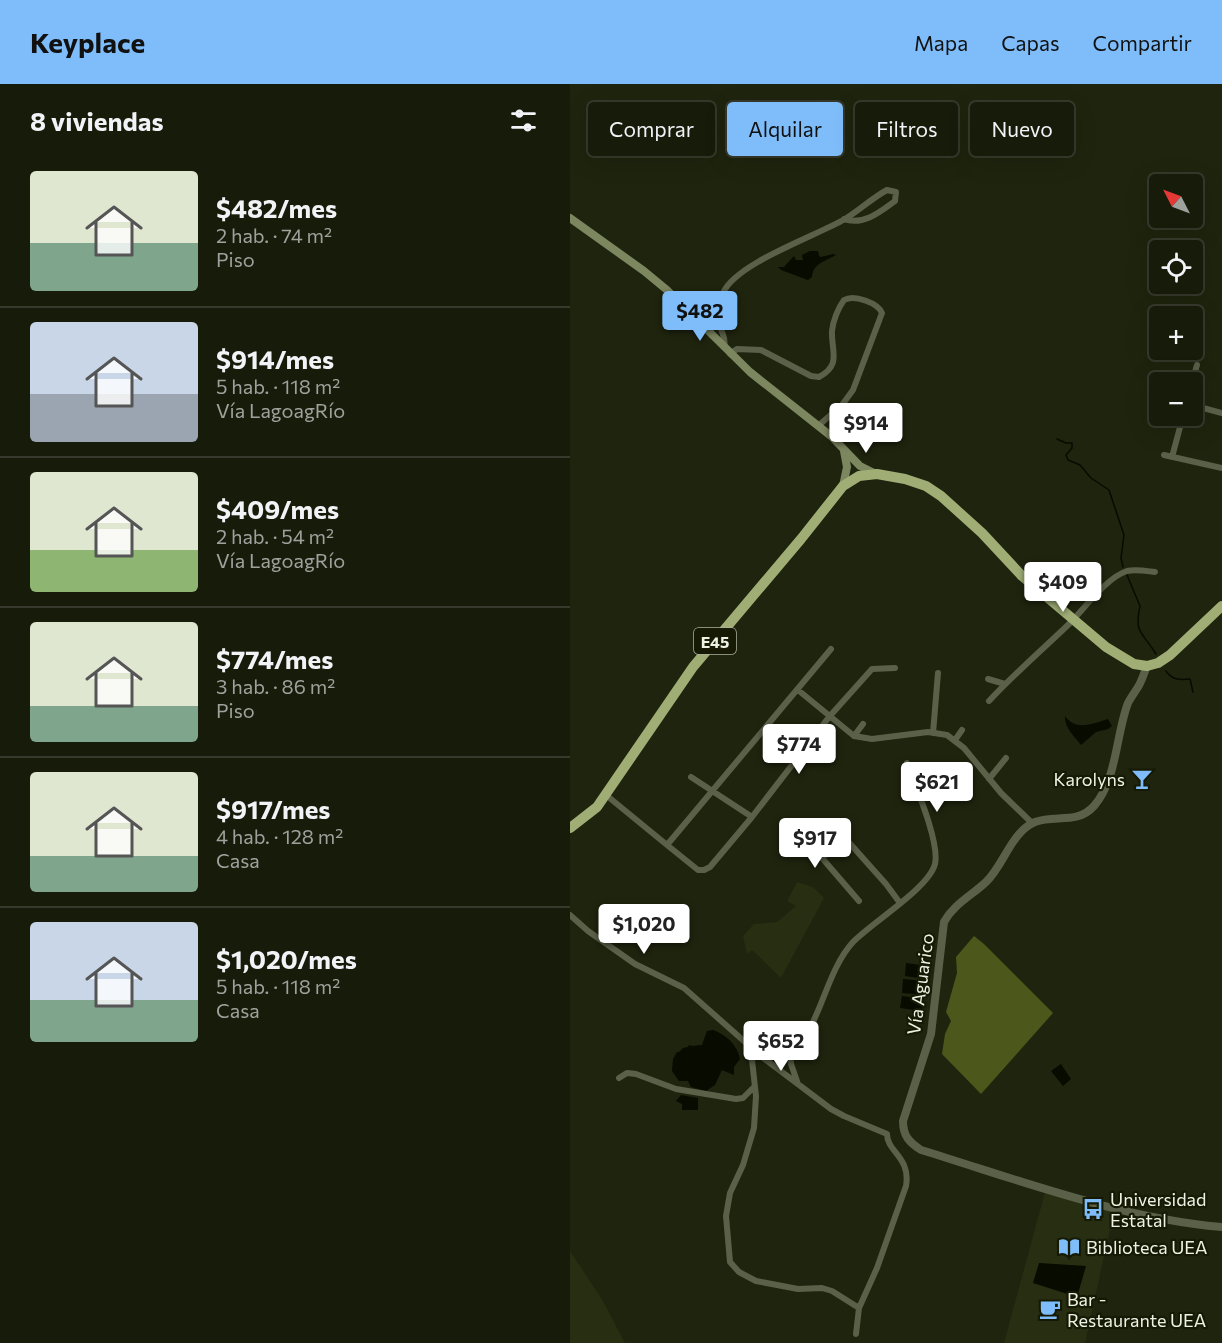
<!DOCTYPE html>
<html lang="es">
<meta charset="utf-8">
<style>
:root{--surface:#171b0a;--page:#242818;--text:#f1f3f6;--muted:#9ea19c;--line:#36392b;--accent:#7ebdf9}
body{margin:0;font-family:Commissioner,sans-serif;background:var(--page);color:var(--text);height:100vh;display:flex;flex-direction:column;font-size:22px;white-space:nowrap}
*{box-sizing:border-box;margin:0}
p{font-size:20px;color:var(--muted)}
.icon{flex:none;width:33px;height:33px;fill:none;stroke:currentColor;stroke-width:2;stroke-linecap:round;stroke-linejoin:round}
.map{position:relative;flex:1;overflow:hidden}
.drawer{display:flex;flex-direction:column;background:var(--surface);width:570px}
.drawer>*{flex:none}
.guide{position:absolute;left:18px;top:18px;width:543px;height:54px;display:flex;gap:12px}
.needle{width:39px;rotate:312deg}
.controls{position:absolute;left:579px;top:90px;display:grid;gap:12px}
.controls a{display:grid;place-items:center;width:54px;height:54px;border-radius:6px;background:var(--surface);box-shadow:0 6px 24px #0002,0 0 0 2px var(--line);font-size:30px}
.price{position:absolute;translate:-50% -51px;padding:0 14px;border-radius:6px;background:#fff;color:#222;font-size:20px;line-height:39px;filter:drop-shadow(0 2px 3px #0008)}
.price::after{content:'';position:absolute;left:50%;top:36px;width:18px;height:14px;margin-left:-9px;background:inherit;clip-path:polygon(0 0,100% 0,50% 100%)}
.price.selected{background:var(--accent);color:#111}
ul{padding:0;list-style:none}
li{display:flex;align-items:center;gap:18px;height:150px;padding:0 30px}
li+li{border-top:2px solid var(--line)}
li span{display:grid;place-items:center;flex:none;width:168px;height:120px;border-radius:6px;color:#555}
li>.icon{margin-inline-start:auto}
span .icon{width:72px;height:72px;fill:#fffc;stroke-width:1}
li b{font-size:26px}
h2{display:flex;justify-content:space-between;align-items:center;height:72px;padding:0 30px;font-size:26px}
.tag{padding:0 21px;border-radius:6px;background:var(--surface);box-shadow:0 6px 24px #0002,0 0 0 2px var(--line);font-size:21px;line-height:54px}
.tag.selected{background:var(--accent);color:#111}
header{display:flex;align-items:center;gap:36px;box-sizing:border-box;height:84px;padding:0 30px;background:var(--accent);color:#111}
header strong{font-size:28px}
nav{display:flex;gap:33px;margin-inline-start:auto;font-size:21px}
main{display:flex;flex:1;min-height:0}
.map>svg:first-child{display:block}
</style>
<header>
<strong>Keyplace</strong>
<nav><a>Mapa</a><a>Capas</a><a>Compartir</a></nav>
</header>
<main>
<section class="drawer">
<h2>8 viviendas<svg class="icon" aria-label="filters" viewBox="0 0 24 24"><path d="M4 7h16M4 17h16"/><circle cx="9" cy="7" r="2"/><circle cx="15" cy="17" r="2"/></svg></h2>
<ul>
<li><span style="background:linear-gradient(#dfe7d0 60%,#7fa58c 0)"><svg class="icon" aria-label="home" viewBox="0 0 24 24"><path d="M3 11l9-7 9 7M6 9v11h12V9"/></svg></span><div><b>$482/mes</b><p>2 hab. · 74 m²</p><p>Piso</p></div></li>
<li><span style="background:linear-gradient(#c9d6e8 60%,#9aa5b1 0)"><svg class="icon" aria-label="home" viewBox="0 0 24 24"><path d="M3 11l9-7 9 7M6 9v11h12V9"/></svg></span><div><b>$914/mes</b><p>5 hab. · 118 m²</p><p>Vía LagoagRío</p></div></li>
<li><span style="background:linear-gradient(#dfe7d0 65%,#8fb573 0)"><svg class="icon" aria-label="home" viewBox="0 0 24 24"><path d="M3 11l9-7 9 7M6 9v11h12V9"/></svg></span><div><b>$409/mes</b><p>2 hab. · 54 m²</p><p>Vía LagoagRío</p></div></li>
<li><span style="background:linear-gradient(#dfe7d0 70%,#7fa58c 0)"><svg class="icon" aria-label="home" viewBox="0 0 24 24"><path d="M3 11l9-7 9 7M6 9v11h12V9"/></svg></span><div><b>$774/mes</b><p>3 hab. · 86 m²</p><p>Piso</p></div></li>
<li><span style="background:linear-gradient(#dfe7d0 70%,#7fa58c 0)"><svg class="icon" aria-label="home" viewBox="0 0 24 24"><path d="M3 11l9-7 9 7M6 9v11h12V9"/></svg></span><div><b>$917/mes</b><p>4 hab. · 128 m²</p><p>Casa</p></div></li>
<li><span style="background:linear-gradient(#c9d6e8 65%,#7fa58c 0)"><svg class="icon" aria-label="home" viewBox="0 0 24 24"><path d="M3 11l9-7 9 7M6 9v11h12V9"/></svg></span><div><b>$1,020/mes</b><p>5 hab. · 118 m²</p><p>Casa</p></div></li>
</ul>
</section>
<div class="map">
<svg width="652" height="1259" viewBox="0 0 652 1259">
<rect width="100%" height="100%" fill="#1f240e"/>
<path fill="#282e11" d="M227,798L243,803L254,814L211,894L182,866L177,870L173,852L184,840L207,838L226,822L217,817Z
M475,1108L544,1127L515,1259H434Z
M0,1167L33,1217L55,1259H0Z"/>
<path fill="#4b571b" d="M404,852L414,860L483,929L411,1010L372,970L375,950L381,937L376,928L387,889L386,873Z"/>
<path fill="#070b00" d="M240,167H248L249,172L251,173L263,170L266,171C256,177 243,179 242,193L238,196L211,186L208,183H214L224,172L226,176H233L232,171Z
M495,632C506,648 524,639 538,635L542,642L538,645L526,648L511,661C504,652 494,643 495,632Z
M336,879L358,882L356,895L335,892Z
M333,895L355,897L354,911L332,909Z
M332,912L354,915L352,927L330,924Z
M143,946C156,951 167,960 170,975L164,983V991L152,986L145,1001L136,1007L121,1003L118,997H109L102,987L103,975L107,968H109L113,964L118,963L119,961L122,962L132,961L137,947Z
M491,980L501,995L493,1002L481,987Z
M111,1011L128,1014V1026H112V1020L106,1017Z
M469,1179L516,1182L507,1213L463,1199Z"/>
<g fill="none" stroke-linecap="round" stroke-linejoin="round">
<path stroke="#070b00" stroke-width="1.5" d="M487,355L496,359H502V364L496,371L498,376L510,381L521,394L539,406L554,451L551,474L553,483
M557,491L570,522C564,550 572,547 586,570
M596,587C602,596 610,596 620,595L623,608"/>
<path stroke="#5b6149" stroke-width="6" d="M154,263C156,255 153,252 151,245C148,234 148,220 153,209C166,179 246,152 275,135C290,126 302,114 317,106L326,108L325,117C310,128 293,142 274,135
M160,270L167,265L191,266L241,292L249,293C272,281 261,267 262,247C263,237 268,224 274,216C284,210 308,219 312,229L283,306L272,321L248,342
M622,298L627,281
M622,321L652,329
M594,371L652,384
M602,373L613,332
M418,595L435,600
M228,606L284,652L302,655L358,648L377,651L394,664L431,709L462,739
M419,617C444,590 472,566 499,540C514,525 537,493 557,487C566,485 576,487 585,488
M363,649L368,589
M284,652L293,640
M385,656L392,646
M121,693L182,733L259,633L302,585L325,584
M419,695L436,674
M36,711L97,761L261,565
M97,761L128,786H134L140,783L182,733
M289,817L252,774L275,754L316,800L330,819
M0,831L18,847L65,880L114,904L192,973L261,1025L274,1032L317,1050C317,1068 341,1073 336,1102L307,1184L289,1224L262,1207L252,1204L228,1205L186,1197L169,1188L160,1178L156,1132L160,1109L173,1081L184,1044L186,1012L182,976L186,967
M220,969L221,980L228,1000
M192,973L220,969C228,960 236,950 242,940C255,914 263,880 283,858C301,839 359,804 365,780C370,758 345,701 337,679
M49,994L57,989L66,990L106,1005L166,1015L173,1014L184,1003
M286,1250L289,1224"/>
<path stroke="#5b6149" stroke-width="8" d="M577,582C574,589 572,597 568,603C565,608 561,613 558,619C546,650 547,696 524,722C507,741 485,730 465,738C441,748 434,781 416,798C401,812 384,820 374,838L361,950L333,1037C333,1052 339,1058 351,1066C449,1096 549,1134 652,1143"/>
<path stroke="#7c865f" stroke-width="8" d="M0,134L74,187L97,206L180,288L261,352L290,382L304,389
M273,402L277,383L274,367"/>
<path stroke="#a0ae76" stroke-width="10" d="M0,744L27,723L123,583L231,455L273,402L289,392L307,390L335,395L356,402L371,412L412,449L452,492L536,563L564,580L577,582L588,579L600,571L652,522"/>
</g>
<defs>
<symbol id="bar-bare" viewBox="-9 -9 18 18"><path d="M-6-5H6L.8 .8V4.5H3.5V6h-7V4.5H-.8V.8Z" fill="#7ebdf9" stroke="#161a05" stroke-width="2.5" paint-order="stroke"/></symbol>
<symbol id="bus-bare" viewBox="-9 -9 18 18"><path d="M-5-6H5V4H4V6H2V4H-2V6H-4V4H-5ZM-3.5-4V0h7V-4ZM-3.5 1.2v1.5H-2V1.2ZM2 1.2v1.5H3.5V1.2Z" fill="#7ebdf9" stroke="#161a05" stroke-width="2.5" paint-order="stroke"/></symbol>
<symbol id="library-bare" viewBox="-9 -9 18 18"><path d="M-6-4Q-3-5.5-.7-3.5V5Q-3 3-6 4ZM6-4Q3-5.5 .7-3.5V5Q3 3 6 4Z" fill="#7ebdf9" stroke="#161a05" stroke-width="2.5" paint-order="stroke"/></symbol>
<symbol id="cafe-bare" viewBox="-9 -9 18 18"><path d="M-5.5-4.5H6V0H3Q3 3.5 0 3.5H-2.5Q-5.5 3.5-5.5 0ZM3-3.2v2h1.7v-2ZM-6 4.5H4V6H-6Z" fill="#7ebdf9" stroke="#161a05" stroke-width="2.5" paint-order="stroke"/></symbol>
</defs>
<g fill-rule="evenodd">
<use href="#bar-bare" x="557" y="680" width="30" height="30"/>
<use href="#bus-bare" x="508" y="1110" width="30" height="30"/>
<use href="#library-bare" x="484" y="1148" width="30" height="30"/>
<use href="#cafe-bare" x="465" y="1210" width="30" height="30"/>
</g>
<g text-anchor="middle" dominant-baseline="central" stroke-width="4.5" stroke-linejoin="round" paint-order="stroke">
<rect fill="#161a05" stroke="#adb1a1" stroke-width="1.5" x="124" y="544" width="42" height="26" rx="4.5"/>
<g font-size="16" font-weight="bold" fill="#eef2e4">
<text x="145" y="557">E45</text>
</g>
<g font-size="18" fill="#eef2e4" stroke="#161a05" text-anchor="start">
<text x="555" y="695" text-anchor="end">Karolyns</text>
<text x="540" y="1115">Universidad<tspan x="540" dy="21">Estatal</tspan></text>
<text x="516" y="1163">Biblioteca UEA</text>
<text x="497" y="1215">Bar -<tspan x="497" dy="21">Restaurante UEA</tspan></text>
</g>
<g font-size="18" fill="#eef2e4" stroke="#161a05">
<text transform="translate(350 900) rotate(-82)">Vía Aguarico</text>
</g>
</g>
</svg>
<div class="controls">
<a><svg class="needle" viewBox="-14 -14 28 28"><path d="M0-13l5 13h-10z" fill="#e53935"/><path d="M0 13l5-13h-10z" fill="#9ea19c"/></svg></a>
<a><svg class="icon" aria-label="locate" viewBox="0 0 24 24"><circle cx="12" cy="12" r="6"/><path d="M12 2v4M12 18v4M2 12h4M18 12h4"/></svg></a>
<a>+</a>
<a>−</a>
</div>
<b class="price selected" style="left:130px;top:258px">$482</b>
<b class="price" style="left:296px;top:370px">$914</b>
<b class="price" style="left:493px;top:529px">$409</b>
<b class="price" style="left:229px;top:691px">$774</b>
<b class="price" style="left:367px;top:729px">$621</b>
<b class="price" style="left:245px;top:785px">$917</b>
<b class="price" style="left:74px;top:871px">$1,020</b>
<b class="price" style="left:211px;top:988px">$652</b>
<div class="guide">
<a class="tag">Comprar</a>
<a class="tag selected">Alquilar</a>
<a class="tag">Filtros</a>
<a class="tag">Nuevo</a>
</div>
</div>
</main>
